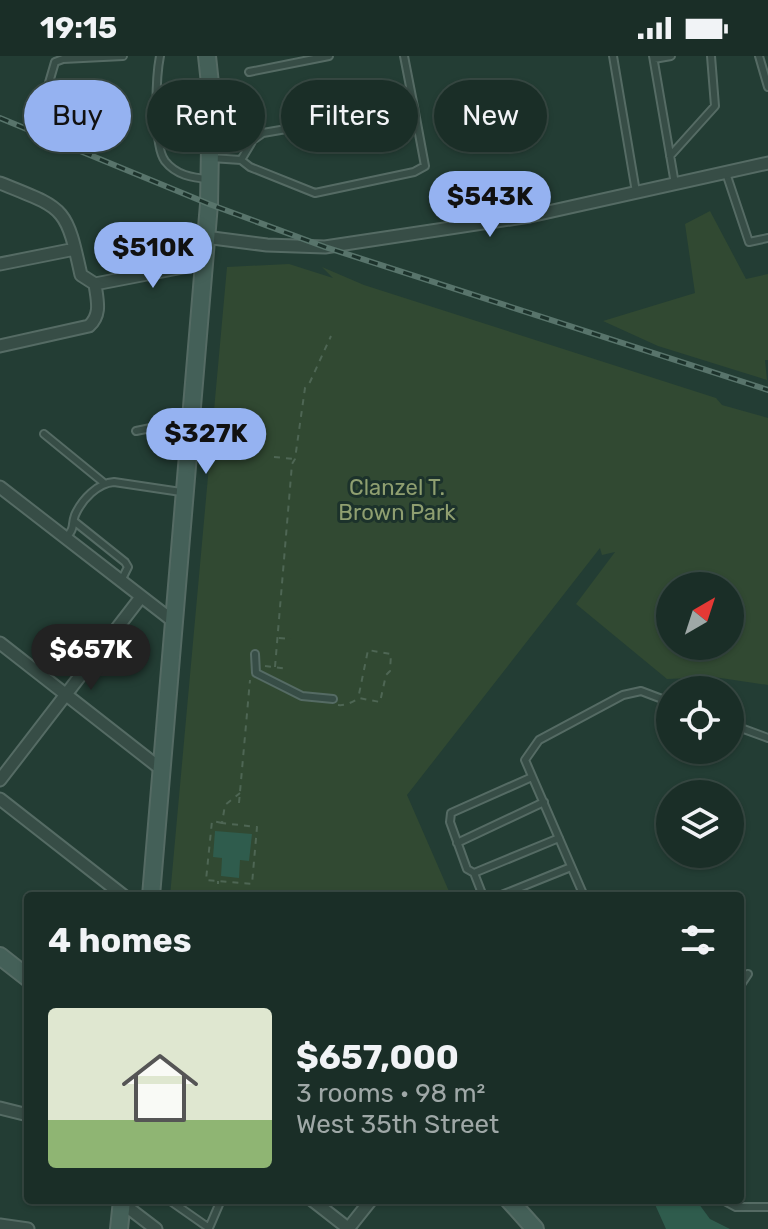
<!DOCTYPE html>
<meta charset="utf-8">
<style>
:root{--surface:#1a2e27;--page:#23362f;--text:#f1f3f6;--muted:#9fa8a7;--line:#384a44;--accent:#95b2f1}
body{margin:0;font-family:Rubik,sans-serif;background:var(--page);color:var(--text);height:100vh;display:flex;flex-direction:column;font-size:30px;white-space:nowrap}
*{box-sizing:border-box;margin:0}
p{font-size:26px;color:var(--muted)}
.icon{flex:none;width:44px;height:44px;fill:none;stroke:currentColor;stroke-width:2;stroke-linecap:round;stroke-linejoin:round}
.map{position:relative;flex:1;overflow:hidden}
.side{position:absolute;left:24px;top:836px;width:720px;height:312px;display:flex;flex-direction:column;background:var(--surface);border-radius:8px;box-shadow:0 2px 6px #0004,0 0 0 2px var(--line)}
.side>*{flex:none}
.banner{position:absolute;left:24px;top:24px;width:720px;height:72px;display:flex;gap:16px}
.needle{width:52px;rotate:39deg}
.fabs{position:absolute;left:656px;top:516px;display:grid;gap:16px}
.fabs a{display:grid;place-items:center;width:88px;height:88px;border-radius:50%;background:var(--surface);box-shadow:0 2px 6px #0004,0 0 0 2px var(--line);font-size:40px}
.price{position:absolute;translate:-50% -68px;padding:0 18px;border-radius:28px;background:var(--accent);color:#111;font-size:26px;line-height:52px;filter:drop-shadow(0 2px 4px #0008)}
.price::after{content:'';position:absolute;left:50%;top:48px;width:24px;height:18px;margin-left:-12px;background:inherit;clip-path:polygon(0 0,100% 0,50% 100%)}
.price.on{background:#222;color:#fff}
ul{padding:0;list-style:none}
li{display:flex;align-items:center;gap:24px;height:200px;padding:0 24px}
li span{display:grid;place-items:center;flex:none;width:224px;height:160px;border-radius:8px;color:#555}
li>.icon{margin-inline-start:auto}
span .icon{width:96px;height:96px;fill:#fffc;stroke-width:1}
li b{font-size:34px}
h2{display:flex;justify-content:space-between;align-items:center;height:96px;padding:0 24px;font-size:34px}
.chip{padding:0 28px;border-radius:36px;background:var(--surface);box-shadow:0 2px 6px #0004,0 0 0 2px var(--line);font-size:28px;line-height:72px}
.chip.on{background:var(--accent);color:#111}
.status{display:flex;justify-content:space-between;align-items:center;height:56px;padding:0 40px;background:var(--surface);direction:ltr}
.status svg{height:22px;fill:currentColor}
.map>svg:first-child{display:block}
</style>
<div class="status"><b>19:15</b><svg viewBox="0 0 49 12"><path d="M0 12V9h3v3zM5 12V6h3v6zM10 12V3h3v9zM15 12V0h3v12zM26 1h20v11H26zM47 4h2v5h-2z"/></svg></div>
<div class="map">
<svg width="768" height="1173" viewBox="0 0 768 1173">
<rect width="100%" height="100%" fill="#233d34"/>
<path fill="#314932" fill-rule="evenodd" d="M710,155L746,223L768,218V304H765L767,324L658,290L603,265L695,237L685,168Z
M289,208L333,222L322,211L364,229L716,342L722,349L768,362V629L714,621L667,623L576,548L615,496L602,499L600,492L407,739L451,840H170L227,211ZM670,530H730V590H670Z"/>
<path fill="#2f5c4d" d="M215,775L252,778L249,805L240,804L239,822L221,820L222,802L213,801Z
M653,1144H696L710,1163L730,1173H666Z"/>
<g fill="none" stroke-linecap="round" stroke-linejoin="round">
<defs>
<path id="lane" d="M160,0C156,20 153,89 165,105C176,119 192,122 209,123
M613,0L636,136
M653,0L675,128
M759,0L768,31
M654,3L671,0
M249,16L329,0
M48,30L55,6L63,3L123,0
M670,100L715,50L711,0
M211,102L241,104L253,84L263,77L414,51L404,0
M241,104L250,111L315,137L414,116L425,110L414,51
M726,117L749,186L768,182
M167,369L171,379L187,381
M136,375L190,364
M44,378L104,427
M75,466L125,506L128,511L121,525
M66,482C76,470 71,470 75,459C82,443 98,427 114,426L181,436
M255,598L256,617L302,640L333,643
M730,668L768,682
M532,721L451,757L450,766L467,813L474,817L559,782
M457,787L544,746
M474,817L483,840
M499,840L571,811
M584,840L525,704L539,684L623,639L641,635L670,646
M740,930L748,918
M169,1144L209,1172L221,1144
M723,1144L736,1151H768"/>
<path id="street" d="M0,127C65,153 66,150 81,219L95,228
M205,181L267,189L325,191L530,160L768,107
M0,208L75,193
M95,228L204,207
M0,290L89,270C102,258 97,244 95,228
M0,431L173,565
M0,587L161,713
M0,724L141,541
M0,743L124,840
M0,1052L28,1059
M312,1144L349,1173
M122,1147L156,1173
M0,1169L28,1173
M348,1173L371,1144"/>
<path id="secondary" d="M151,840L209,148L211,37L207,0
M0,900L28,922
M509,1144L535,1173
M119,1173L122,1144"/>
</defs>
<use href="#lane" stroke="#556b64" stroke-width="10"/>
<use href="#street" stroke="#556b64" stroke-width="15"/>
<use href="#secondary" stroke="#556b64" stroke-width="20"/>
<path stroke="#4e6654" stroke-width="2" stroke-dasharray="6 6" stroke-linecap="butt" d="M274,401L294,403
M279,582L291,583
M265,610L288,613
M275,611L292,408L295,403L305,332L310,326L331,280
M338,649C345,650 353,646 359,642L380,646L386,619L390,615L391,598L368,594L358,643
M239,747L250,624
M222,767L212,765L206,824L252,828L257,771L222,767L225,749L240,737
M218,840V825"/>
<use href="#lane" stroke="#374d46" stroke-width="6"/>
<use href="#street" stroke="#374d46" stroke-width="11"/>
<use href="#secondary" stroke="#446058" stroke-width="16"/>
<defs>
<path id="rail" d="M0,62L209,148L325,191L768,334"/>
</defs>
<use href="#rail" stroke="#58746b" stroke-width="6"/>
<use href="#rail" stroke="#1c322b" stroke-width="3" stroke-dasharray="9" stroke-linecap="butt"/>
</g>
<g text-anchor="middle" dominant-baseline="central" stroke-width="6" stroke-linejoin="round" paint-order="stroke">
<g font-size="22" fill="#8f9f70" stroke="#1c322b">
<text x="397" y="431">Clanzel T.<tspan x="397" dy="25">Brown Park</tspan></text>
</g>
</g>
</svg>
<div class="fabs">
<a><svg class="needle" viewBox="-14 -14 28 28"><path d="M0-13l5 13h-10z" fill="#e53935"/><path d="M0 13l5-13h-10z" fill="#9fa8a7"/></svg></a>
<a><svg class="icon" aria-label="locate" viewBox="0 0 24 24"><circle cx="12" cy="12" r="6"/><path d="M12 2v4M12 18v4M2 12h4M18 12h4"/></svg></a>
<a><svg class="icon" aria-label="layers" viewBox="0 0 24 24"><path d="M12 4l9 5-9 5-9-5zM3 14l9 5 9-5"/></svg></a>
</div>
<b class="price" style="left:490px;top:183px">$543K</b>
<b class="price" style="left:153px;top:234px">$510K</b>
<b class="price" style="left:206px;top:420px">$327K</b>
<b class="price on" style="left:91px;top:636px">$657K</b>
<div class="banner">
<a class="chip on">Buy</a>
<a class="chip">Rent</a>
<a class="chip">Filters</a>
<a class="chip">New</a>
</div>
<section class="side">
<h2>4 homes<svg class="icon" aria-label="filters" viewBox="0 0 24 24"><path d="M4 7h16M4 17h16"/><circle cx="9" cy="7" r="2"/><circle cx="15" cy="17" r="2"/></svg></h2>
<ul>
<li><span style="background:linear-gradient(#dfe7d0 70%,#8fb573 0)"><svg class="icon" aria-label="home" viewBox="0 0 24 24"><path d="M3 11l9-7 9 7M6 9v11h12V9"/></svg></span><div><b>$657,000</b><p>3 rooms · 98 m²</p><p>West 35th Street</p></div></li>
</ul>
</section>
</div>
